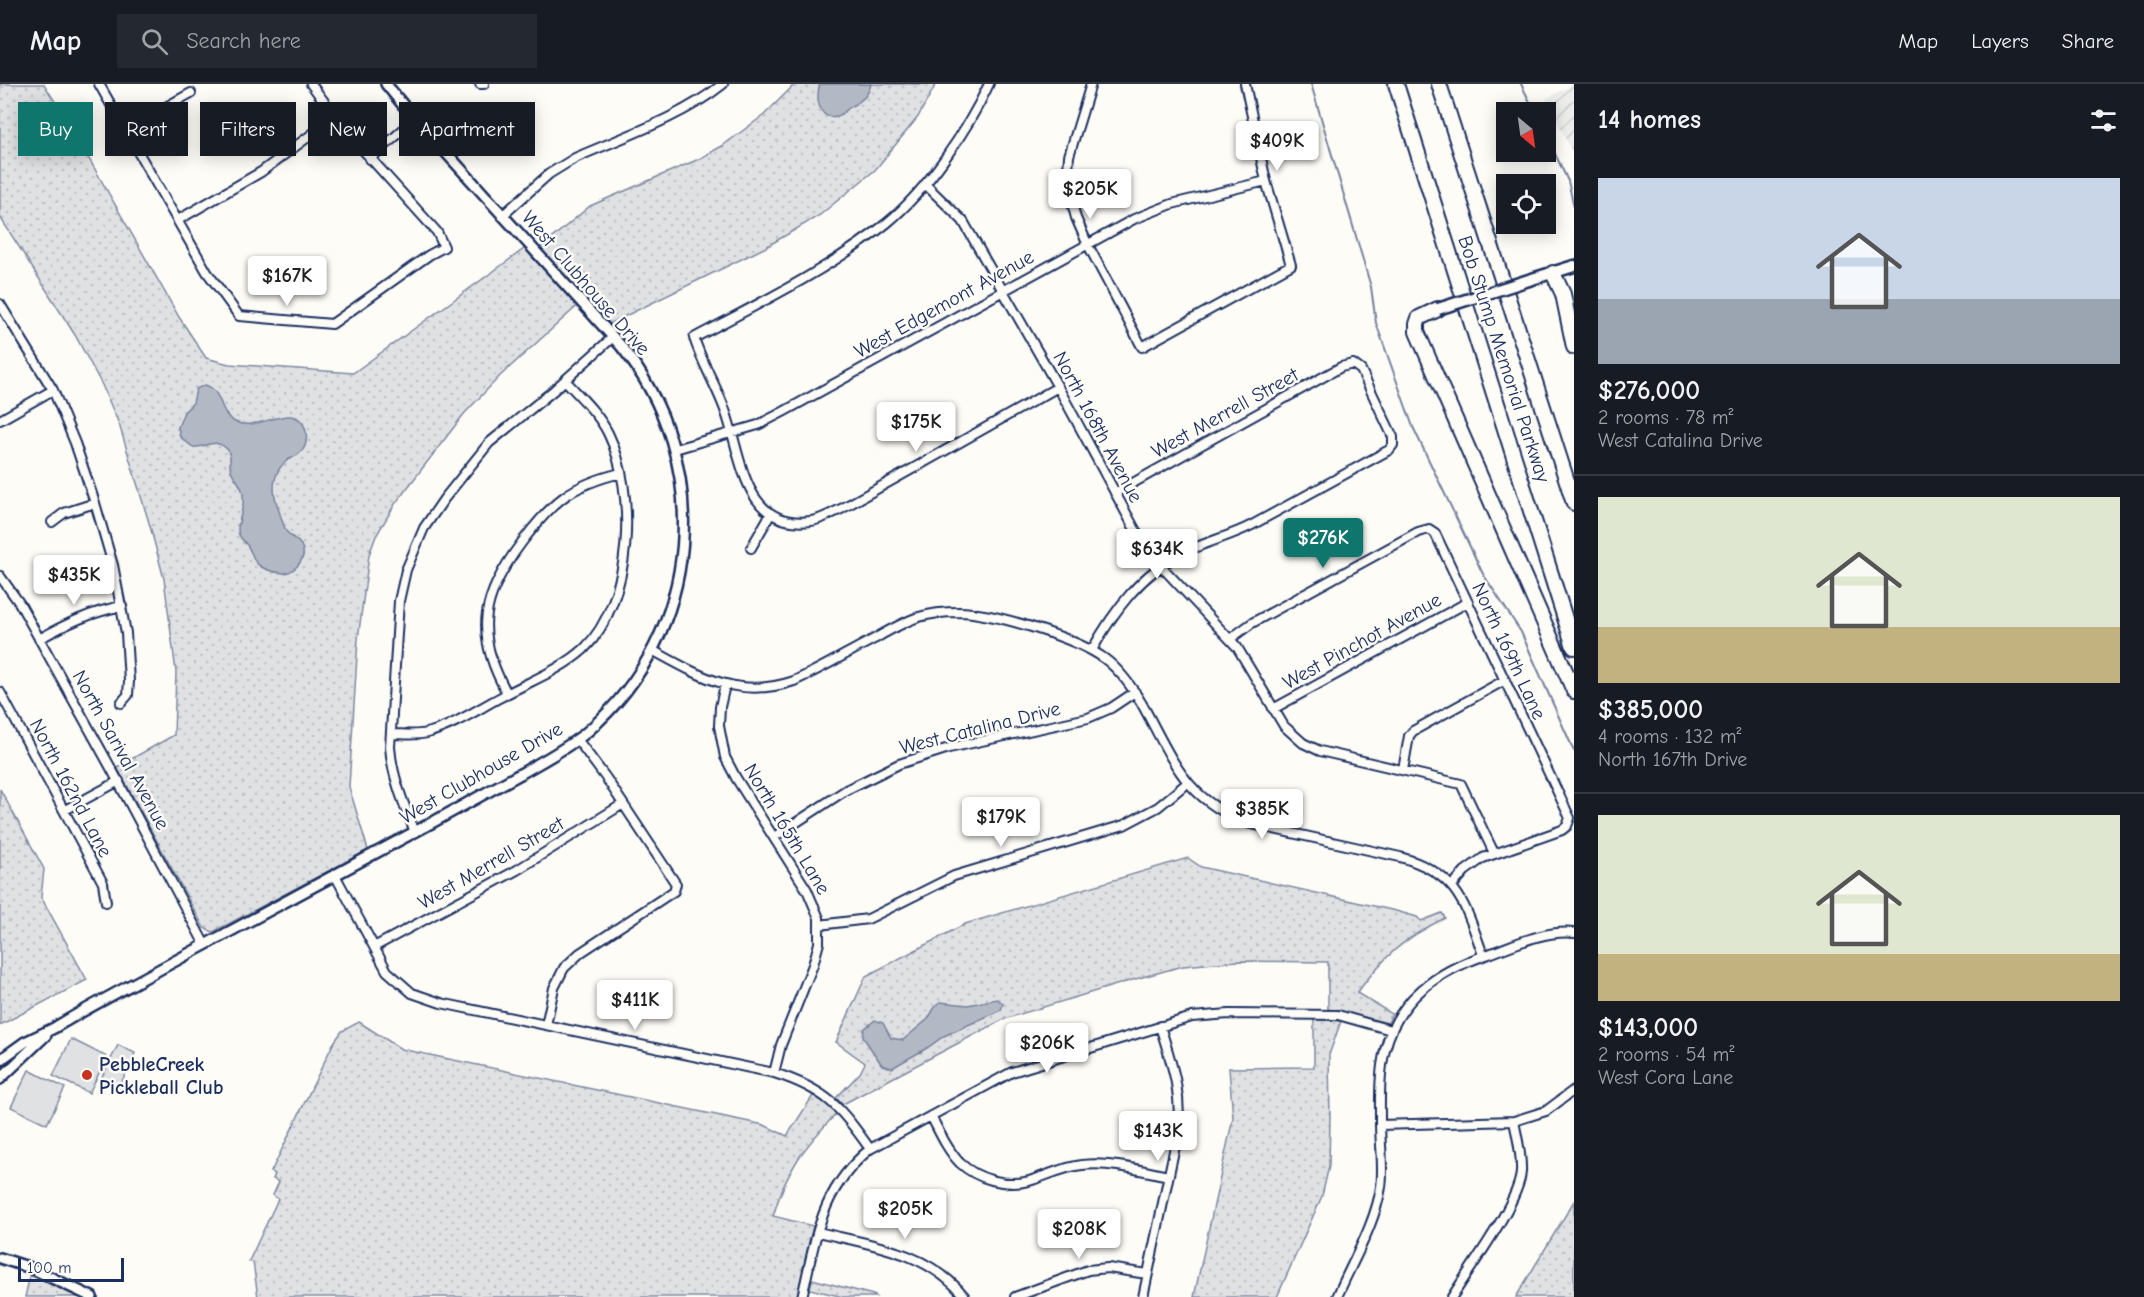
<!DOCTYPE html>
<meta charset="utf-8">
<style>
:root{--surface:#171b24;--page:#242831;--text:#f1f3f6;--muted:#9ea1a6;--line:#363941;--accent:#0f766e}
body{margin:0;font-family:"Comic Neue",sans-serif;background:var(--page);color:var(--text);height:100vh;display:flex;flex-direction:column;font-size:22px;white-space:nowrap}
*{box-sizing:border-box;margin:0}
p{font-size:20px;color:var(--muted)}
.icon{flex:none;width:33px;height:33px;fill:none;stroke:currentColor;stroke-width:2;stroke-linecap:round;stroke-linejoin:round}
.map{position:relative;flex:1;overflow:hidden}
.details{display:flex;flex-direction:column;background:var(--surface);width:570px}
.details>*{flex:none}
.top-card{position:absolute;left:18px;top:18px;width:570px;height:54px;display:flex;gap:12px}
.needle{width:39px;rotate:151deg}
.fabs{position:absolute;left:1496px;top:18px;display:grid;gap:12px}
.fabs a{display:grid;place-items:center;width:60px;height:60px;border-radius:0px;background:var(--surface);box-shadow:0 3px 15px #0003;font-size:30px}
.scale{position:absolute;left:18px;bottom:15px;width:106px;box-sizing:border-box;padding-left:6px;border:3px solid #1b2f5e;border-top:0;font-size:16px;line-height:21px;white-space:nowrap;color:#1b2f5e;-webkit-text-stroke:4px #fdfcf7;paint-order:stroke}
.price{position:absolute;translate:-50% -51px;padding:0 14px;border-radius:6px;background:#fff;color:#222;font-size:20px;line-height:39px;filter:drop-shadow(0 2px 3px #0008)}
.price::after{content:'';position:absolute;left:50%;top:36px;width:18px;height:14px;margin-left:-9px;background:inherit;clip-path:polygon(0 0,100% 0,50% 100%)}
.price.active{background:var(--accent);color:#fff}
ul{padding:0;list-style:none}
li{display:grid;align-content:center;gap:12px;height:318px;padding:0 24px}
li+li{border-top:2px solid var(--line)}
li span{display:grid;place-items:center;height:186px;border-radius:0px;color:#555}
li>.icon{margin-inline-start:auto}
span .icon{width:108px;height:108px;fill:#fffc;stroke-width:1}
li b{font-size:26px}
h2{display:flex;justify-content:space-between;align-items:center;height:72px;padding:0 24px;font-size:26px}
.chip{padding:0 21px;border-radius:0px;background:var(--surface);box-shadow:0 3px 15px #0003;font-size:21px;line-height:54px}
.chip.active{background:var(--accent);color:#fff}
header{display:flex;align-items:center;gap:36px;box-sizing:border-box;height:84px;padding:0 30px;background:var(--surface);border-bottom:2px solid var(--line)}
header strong{font-size:28px}
nav{display:flex;gap:33px;margin-inline-start:auto;font-size:21px}
.search{width:420px;height:54px;background:var(--page);display:flex;align-items:center;gap:15px;box-sizing:border-box;padding:0 21px;border-radius:0px;color:var(--muted);font-size:22px}
main{display:flex;flex:1;min-height:0}
.map>svg:first-child{display:block}
</style>
<header>
<strong>Map</strong>
<div class="search"><svg class="icon" aria-label="search" viewBox="0 0 24 24"><circle cx="10" cy="10" r="6"/><path d="M15 15l6 6"/></svg>Search here</div>
<nav><a>Map</a><a>Layers</a><a>Share</a></nav>
</header>
<main>
<div class="map">
<svg width="1574" height="1213" viewBox="0 0 1574 1213">
<defs>
<pattern id="industrial-furrows" width="10" height="10" patternUnits="userSpaceOnUse" patternTransform="scale(1.5)"><rect width="10" height="10" fill="#edeeec"/><path d="M-1 1l2-2M0 10L10 0M9 11l2-2" fill="none" stroke="#cbcccd"/></pattern>
<pattern id="grass-dots" width="8" height="8" patternUnits="userSpaceOnUse" patternTransform="scale(1.5)"><rect width="8" height="8" fill="#e0e1e3"/><path d="M2 2h.1M6 6h.1" fill="none" stroke="#c0c1c5" stroke-width="1.8" stroke-linecap="round"/></pattern>
</defs>
<rect width="100%" height="100%" fill="#fdfcf7"/>
<filter id="ink" filterUnits="userSpaceOnUse"><feTurbulence type="fractalNoise" baseFrequency=".0167" numOctaves="2"/><feDisplacementMap in="SourceGraphic" scale="12" xChannelSelector="R" yChannelSelector="G"/><feConvolveMatrix kernelMatrix="1 2 1 2 8 2 1 2 1" color-interpolation-filters="sRGB"/></filter>
<g filter="url(#ink)">
<path fill="url(#industrial-furrows)" d="M1574,0V72L1546,15Z"/>
<path fill="url(#grass-dots)" stroke="#7e88a0" stroke-width="1.5" d="M0,0H44L72,45L179,233L206,274L229,280L353,289L524,165L540,164L590,122L699,75L722,62L764,31L795,0H936L918,33L875,86L820,131L766,163L609,240L585,215L500,292L464,330L395,420L376,452L369,471L358,555L349,703L368,766L213,848L204,844L117,683L174,651L176,588L164,495L150,442L119,340L102,301L75,251L0,133Z
M0,705L44,785L41,813L87,896L0,941Z
M1188,774L1201,783L1396,827L1417,833L1421,837L1442,829L1445,834C1404,854 1384,872 1357,909L1392,930L1388,939L1328,925V878L1238,877L1183,882L1139,894L1004,935L843,1020L836,1014L860,989L865,979L836,958L866,892L965,840Z
M1314,935L1341,937L1329,971L1330,1033L1329,1082L1322,1112L1277,1213H1194L1233,1034L1229,984L1314,983Z
M359,938L401,965L764,1041L787,1052L814,1010L837,1029C803,1064 787,1085 773,1132L813,1142L797,1213H258L253,1178L249,1177L278,1115L273,1111L279,1098L273,1095L275,1090L271,1088L333,960L342,947Z
M1574,1117V1213H1516Z
M30,1191L78,1213H25Z
M812,1195L873,1211L877,1213H843L810,1205Z"/>
<path fill="#e0e1e3" stroke="#7e88a0" stroke-width="1.5" d="M71,955L107,973L89,1009L53,992Z
M118,961L135,969L118,1006L100,997Z
M29,986L65,1004L47,1040L11,1023Z"/>
<path fill="#b3b8c5" stroke="#76819c" stroke-width="1.5" d="M820,0H871C867,15 861,16 849,24C845,27 842,31 837,32C817,37 816,12 820,0Z
M205,301C224,307 218,330 235,338C259,349 294,315 305,344C307,350 307,356 305,362C302,370 295,372 288,376C276,384 272,399 275,413C276,418 284,443 286,447C293,456 305,458 303,472C301,480 292,489 284,489C275,489 260,485 255,477C252,472 251,466 247,461C243,456 238,453 238,446C238,434 245,425 243,410C242,400 234,395 231,386C228,379 233,372 227,365C216,353 205,364 193,363L180,353L178,343L184,328L193,319L196,305Z
M997,915L1003,919L1001,926L944,952L927,964L892,984L882,981L863,953L864,945L875,936L883,939L891,954L903,956L928,935L935,923L940,918L968,921Z"/>
<g fill="none" stroke-linecap="round" stroke-linejoin="round">
<path stroke="#76819c" stroke-width="2" d="M1311,0L1371,203L1376,239L1413,343L1483,490L1521,548L1574,667
M1521,0L1535,28
M1545,49L1568,97L1574,123"/>
<defs>
<path id="minor" d="M99,0L207,188L239,232L332,240L429,171L444,163L437,148L346,47L311,0
M480,0H484
M989,0C967,47 927,106 887,139C828,186 760,219 694,254C702,279 716,301 725,326C742,372 743,446 811,437C821,436 832,429 841,425L1058,303
M1091,0L1069,72L1067,100L1076,134L1087,159L1142,263L1291,181L1266,97L1245,0
M126,45L191,9
M370,75L415,35
M925,100L963,137L1058,303L1138,451L1162,483L1237,563L1284,642L1303,659L1320,667L1461,700L1494,769
M502,132L549,90L575,74C625,52 679,35 723,0
M178,136L261,88L335,33
M0,220L53,306L75,359L95,419L113,481L126,549L129,597L128,611L121,619
M0,336L53,306
M675,365L758,341L783,328L1134,135L1172,120L1266,97
M52,438L64,429L95,419
M751,464L770,431
M0,492L20,520L112,686L205,861
M39,555C66,540 91,528 122,522
M1230,555L1252,539L1418,448L1429,445L1435,449L1570,734L1567,742L1562,746L1483,774L1465,787L1452,802
M652,566C700,592 738,616 794,597C821,585 847,569 874,555C888,547 903,538 919,533C932,529 946,528 959,528C994,529 1077,554 1105,575C1121,587 1132,603 1142,620C1173,676 1185,717 1251,740L1400,773C1458,789 1465,820 1483,871
M1092,566C1114,527 1141,489 1183,469C1205,458 1229,453 1252,441L1389,366L1393,361V353L1361,286L1353,280L1341,283L1115,409
M725,601L720,623L719,642L725,673L736,694L807,806L819,834V859L813,881L781,961L774,989
M0,608L103,799L106,818
M507,609C473,549 482,511 522,458C553,417 571,401 621,389
M1273,625L1468,518
M391,650C403,650 415,652 427,649C453,642 478,625 501,613C528,598 561,586 584,565C633,517 637,408 608,349C598,329 580,313 565,296
M1403,686L1409,652L1413,647L1505,596
M65,726L119,697
M415,748C404,721 392,692 390,663L399,517L406,486L424,444L444,415L489,359L554,306L613,253
M774,753L846,706L899,680L949,664L1088,634L1111,624L1135,608
M335,791L387,887L412,909L441,919L774,989C825,1005 840,1022 870,1065
M819,841L868,835L954,792L1124,741L1158,723L1187,699
M374,863L517,786L623,720
M546,941L554,904L564,884L580,869L674,807L676,800L606,694L577,655
M931,1032C939,1047 947,1066 960,1079C977,1095 1006,1103 1029,1097C1046,1092 1063,1083 1082,1081C1111,1078 1139,1086 1168,1092
M1380,1041L1514,1037L1546,1027L1574,1006
M818,1148C872,1161 928,1167 965,1213
M802,1213C816,1154 820,1106 870,1065L1012,988L1192,933L1229,930L1338,931L1391,946
M1015,1213L1088,1186L1108,1184L1147,1190
M1143,1213L1178,1048C1182,1007 1172,981 1160,942
M1337,1213C1352,1178 1375,1141 1381,1103C1384,1082 1380,1060 1380,1039C1380,1015 1379,989 1385,966C1398,914 1438,887 1486,871C1514,861 1544,846 1574,849
M1452,1213C1470,1184 1519,1118 1521,1088C1522,1071 1517,1053 1514,1037"/>
<path id="tertiary" d="M0,976L25,958L54,944C90,922 128,903 164,883C254,834 345,786 435,737C464,721 493,705 522,689C544,676 568,664 588,647C702,549 715,378 621,262L403,21L386,0
M0,995L46,951
M0,1174L31,1184L92,1213"/>
<path id="secondary" d="M1532,195L1574,182"/>
<path id="motorway" d="M1396,0L1574,563
M1439,0L1574,419
M1553,189L1563,210L1574,263
M1438,225L1419,234L1417,240V248L1574,607"/>
</defs>
<use href="#minor" stroke="#1b2f5e" stroke-width="12"/>
<use href="#tertiary" stroke="#1b2f5e" stroke-width="14"/>
<use href="#secondary" stroke="#1b2f5e" stroke-width="15"/>
<use href="#motorway" stroke="#1b2f5e" stroke-width="18"/>
<use href="#minor" stroke="#fdfcf7" stroke-width="8"/>
<use href="#tertiary" stroke="#fdfcf7" stroke-width="9"/>
<use href="#secondary" stroke="#fdfcf7" stroke-width="10"/>
<use href="#motorway" stroke="#fdfcf7" stroke-width="14"/>
<defs>
<path id="secondary-bridge" d="M1438,225L1532,195"/>
</defs>
<use href="#secondary-bridge" stroke="#1b2f5e" stroke-width="15" stroke-linecap="butt"/>
<use href="#secondary-bridge" stroke="#fdfcf7" stroke-width="10"/>
</g>
</g>
<circle fill="#c8321e" stroke="#fdfcf7" stroke-width="2" cx="87" cy="991" r="6"/>
<g text-anchor="middle" dominant-baseline="central" stroke-width="5" stroke-linejoin="round" paint-order="stroke">
<g font-size="20" fill="#1b2f5e" stroke="#fdfcf7">
<text transform="translate(586 199) rotate(49)">West Clubhouse Drive</text>
<text transform="translate(944 220) rotate(-29)">West Edgemont Avenue</text>
<text transform="translate(1504 275) rotate(72)">Bob Stump Memorial Parkway</text>
<text transform="translate(1225 329) rotate(-29)">West Merrell Street</text>
<text transform="translate(1098 343) rotate(62)">North 168th Avenue</text>
<text transform="translate(1362 557) rotate(-29)">West Pinchot Avenue</text>
<text transform="translate(1509 567) rotate(65)">North 169th Lane</text>
<text transform="translate(980 644) rotate(-14)">West Catalina Drive</text>
<text transform="translate(121 666) rotate(61)">North Sarival Avenue</text>
<text transform="translate(481 689) rotate(-30)">West Clubhouse Drive</text>
<text transform="translate(71 704) rotate(62)">North 162nd Lane</text>
<text transform="translate(787 745) rotate(59)">North 165th Lane</text>
<text transform="translate(491 779) rotate(-30)">West Merrell Street</text>
</g>
<g font-size="20" font-weight="bold" fill="#1b2f5e" stroke="#fdfcf7" text-anchor="start">
<text x="99" y="980">PebbleCreek<tspan x="99" dy="23">Pickleball Club</tspan></text>
</g>
</g>
</svg>
<div class="fabs">
<a><svg class="needle" viewBox="-14 -14 28 28"><path d="M0-13l5 13h-10z" fill="#e53935"/><path d="M0 13l5-13h-10z" fill="#9ea1a6"/></svg></a>
<a><svg class="icon" aria-label="locate" viewBox="0 0 24 24"><circle cx="12" cy="12" r="6"/><path d="M12 2v4M12 18v4M2 12h4M18 12h4"/></svg></a>
</div>
<div class="scale">100 m</div>
<b class="price" style="left:1277px;top:88px">$409K</b>
<b class="price" style="left:1090px;top:136px">$205K</b>
<b class="price" style="left:287px;top:223px">$167K</b>
<b class="price" style="left:916px;top:369px">$175K</b>
<b class="price active" style="left:1323px;top:485px">$276K</b>
<b class="price" style="left:1157px;top:496px">$634K</b>
<b class="price" style="left:74px;top:522px">$435K</b>
<b class="price" style="left:1262px;top:756px">$385K</b>
<b class="price" style="left:1001px;top:764px">$179K</b>
<b class="price" style="left:635px;top:947px">$411K</b>
<b class="price" style="left:1047px;top:990px">$206K</b>
<b class="price" style="left:1158px;top:1078px">$143K</b>
<b class="price" style="left:905px;top:1156px">$205K</b>
<b class="price" style="left:1079px;top:1176px">$208K</b>
<div class="top-card">
<a class="chip active">Buy</a>
<a class="chip">Rent</a>
<a class="chip">Filters</a>
<a class="chip">New</a>
<a class="chip">Apartment</a>
</div>
</div>
<section class="details">
<h2>14 homes<svg class="icon" aria-label="filters" viewBox="0 0 24 24"><path d="M4 7h16M4 17h16"/><circle cx="9" cy="7" r="2"/><circle cx="15" cy="17" r="2"/></svg></h2>
<ul>
<li><span style="background:linear-gradient(#c9d6e8 65%,#9aa5b1 0)"><svg class="icon" aria-label="home" viewBox="0 0 24 24"><path d="M3 11l9-7 9 7M6 9v11h12V9"/></svg></span><div><b>$276,000</b><p>2 rooms · 78 m²</p><p>West Catalina Drive</p></div></li>
<li><span style="background:linear-gradient(#dfe7d0 70%,#c2b280 0)"><svg class="icon" aria-label="home" viewBox="0 0 24 24"><path d="M3 11l9-7 9 7M6 9v11h12V9"/></svg></span><div><b>$385,000</b><p>4 rooms · 132 m²</p><p>North 167th Drive</p></div></li>
<li><span style="background:linear-gradient(#dfe7d0 75%,#c2b280 0)"><svg class="icon" aria-label="home" viewBox="0 0 24 24"><path d="M3 11l9-7 9 7M6 9v11h12V9"/></svg></span><div><b>$143,000</b><p>2 rooms · 54 m²</p><p>West Cora Lane</p></div></li>
</ul>
</section>
</main>
